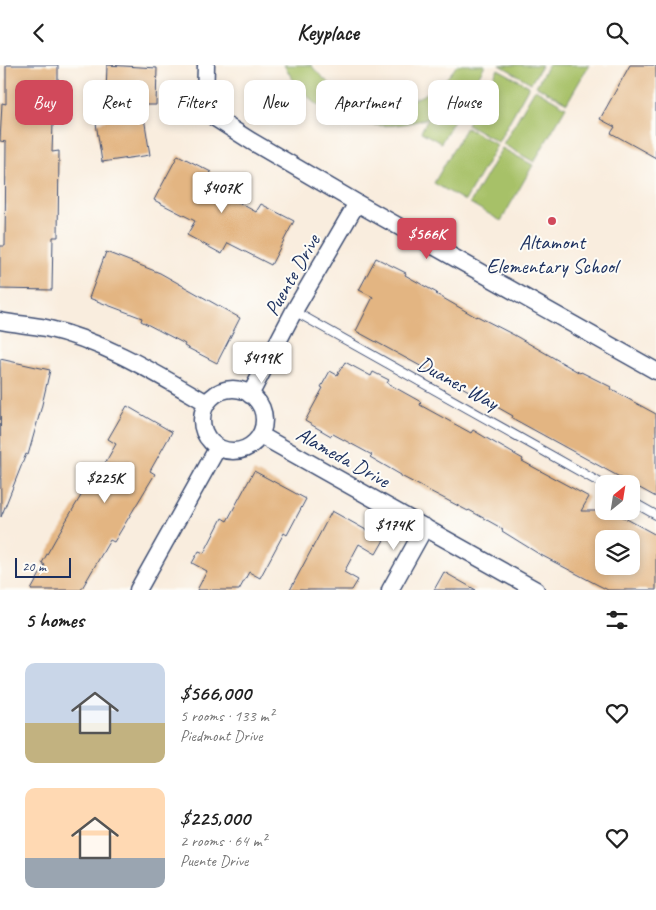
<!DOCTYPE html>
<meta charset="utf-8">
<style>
:root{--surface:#fff;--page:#f6f6f6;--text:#222;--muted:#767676;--accent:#d1495b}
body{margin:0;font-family:Caveat,sans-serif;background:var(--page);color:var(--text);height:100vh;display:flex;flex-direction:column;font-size:19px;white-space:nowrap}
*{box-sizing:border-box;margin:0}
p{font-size:16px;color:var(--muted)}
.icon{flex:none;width:28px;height:28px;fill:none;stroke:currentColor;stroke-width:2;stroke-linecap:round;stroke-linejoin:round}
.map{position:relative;height:525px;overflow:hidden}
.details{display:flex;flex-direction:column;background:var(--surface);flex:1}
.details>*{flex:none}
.hud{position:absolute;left:15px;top:15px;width:626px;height:45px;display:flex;gap:10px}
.needle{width:32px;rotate:30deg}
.fabs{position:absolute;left:595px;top:410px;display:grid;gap:10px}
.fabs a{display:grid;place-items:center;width:45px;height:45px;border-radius:10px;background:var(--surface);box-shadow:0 2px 8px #0003;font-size:25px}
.scale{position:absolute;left:15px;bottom:12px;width:56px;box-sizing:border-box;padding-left:5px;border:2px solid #1b2f5e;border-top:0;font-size:14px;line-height:18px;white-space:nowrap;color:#1b2f5e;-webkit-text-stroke:4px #fdfcf7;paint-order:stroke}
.price{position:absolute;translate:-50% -42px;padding:0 11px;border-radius:5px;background:#fff;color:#222;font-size:16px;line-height:32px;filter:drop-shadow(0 1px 2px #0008)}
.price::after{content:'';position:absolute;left:50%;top:30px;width:15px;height:11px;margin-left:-8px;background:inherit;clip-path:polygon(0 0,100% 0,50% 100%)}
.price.on{background:var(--accent);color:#fff}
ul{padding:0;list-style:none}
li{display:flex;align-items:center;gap:15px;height:125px;padding:0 25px}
li span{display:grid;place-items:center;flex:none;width:140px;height:100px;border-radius:10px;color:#555}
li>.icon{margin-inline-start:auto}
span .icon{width:60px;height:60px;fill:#fffc;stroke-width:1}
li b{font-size:21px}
h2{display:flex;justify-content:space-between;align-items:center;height:60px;padding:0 25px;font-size:21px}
.tag{padding:0 18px;border-radius:10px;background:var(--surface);box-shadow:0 2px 8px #0003;font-size:18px;line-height:45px}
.tag.on{background:var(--accent);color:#fff}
header{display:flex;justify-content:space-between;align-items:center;height:65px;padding:0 25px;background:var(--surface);font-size:22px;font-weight:600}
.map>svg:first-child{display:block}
</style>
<header><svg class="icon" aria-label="back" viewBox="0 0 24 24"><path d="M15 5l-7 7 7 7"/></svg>Keyplace<svg class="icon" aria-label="search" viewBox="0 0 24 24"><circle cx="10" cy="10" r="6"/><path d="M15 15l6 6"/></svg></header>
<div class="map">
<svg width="656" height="525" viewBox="0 0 656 525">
<rect width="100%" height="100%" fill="#fdfcf7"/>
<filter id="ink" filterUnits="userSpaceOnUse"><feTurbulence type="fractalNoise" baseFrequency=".02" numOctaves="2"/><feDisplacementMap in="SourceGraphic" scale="10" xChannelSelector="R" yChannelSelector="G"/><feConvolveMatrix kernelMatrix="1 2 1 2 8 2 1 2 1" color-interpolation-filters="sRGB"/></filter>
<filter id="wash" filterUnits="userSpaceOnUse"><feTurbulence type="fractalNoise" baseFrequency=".0096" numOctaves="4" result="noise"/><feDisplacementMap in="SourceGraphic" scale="20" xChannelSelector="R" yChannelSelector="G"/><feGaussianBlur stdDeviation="1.12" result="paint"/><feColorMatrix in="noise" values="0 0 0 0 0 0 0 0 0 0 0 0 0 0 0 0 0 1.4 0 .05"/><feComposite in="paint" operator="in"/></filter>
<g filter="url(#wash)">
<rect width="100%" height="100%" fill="#f9edde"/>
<path fill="#a7c168" stroke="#617863" d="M284,0H311C349,48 421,54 457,0H485L441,78L421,67L428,53C369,72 315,56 284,0Z
M500,0H542L531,18Z
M548,0H589L567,38L536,21Z
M498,4L529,21L498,77L467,59Z
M535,24L566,42L534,97L503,79Z
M466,62L497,80L465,136L434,118Z
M502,83L533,100L501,156L470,138Z"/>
<g id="blocks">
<path fill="#e3b582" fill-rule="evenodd" d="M6,0H58V30H54L52,87L59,86L58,172H53L52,225L0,224V181H5L6,77L0,76L2,38L6,39Z
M107,0L157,3L156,40H142L150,90L102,97L96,58L105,56Z
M630,0H656V93L611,68L615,62L600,54Z
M178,90L211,107L205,119L256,147L261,139L294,156L271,200L228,178L222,189L187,170L195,156L154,135Z
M106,187L160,208L240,253L217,298L184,281L185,279L141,256L142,253L89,233Z
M376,193L406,208L405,210L437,228L436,229L476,252L477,251L514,270L580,308L581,307L611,322L610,324L656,349V432L512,353L513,351L460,321L459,322L356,266L373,232L359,225Z
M0,294L50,305L41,344L28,390L26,389L1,452Z
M345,297L371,311L373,307L389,315L387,318L421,337L420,340L471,368L473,365L488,374L523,394L522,396L589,432L581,446H612L656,470V525H608L598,520L539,489L502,466L503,464L469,445L468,446L401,411V410L370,392L372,390L333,369L331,371L305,356L323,323L321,322L330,306L337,310ZM604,474H631V501H604Z
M127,341L172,367L150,406L155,409L114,477L110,475L81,525H31L45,500L42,498L60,466L85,424L89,426L116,379L108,374Z
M254,406L306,434L287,470L284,468L260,513L249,507L239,525H197L207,506L192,498L199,486L204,488L222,453L227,456Z
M332,446L384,475L376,489L359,479L344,507L358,515L352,525H290Z
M444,507L476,525H434Z"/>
</g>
</g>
<g filter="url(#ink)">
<use href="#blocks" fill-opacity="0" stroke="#3c4c71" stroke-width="1"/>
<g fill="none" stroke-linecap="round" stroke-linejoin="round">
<defs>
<path id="service" d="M294,246L604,420
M631,436L656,450"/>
<path id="minor" d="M206,0L205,37L215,53L251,76L357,138L656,306
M0,256C15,259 31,260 46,263C104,276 157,309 207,338
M202 355a31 31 0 1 1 62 0a31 31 0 1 1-62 0Z
M250,330L294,246L357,138
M260,370L536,525
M138,525L218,382
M390,525L425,462"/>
</defs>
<use href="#service" stroke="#3c4c71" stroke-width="10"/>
<use href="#minor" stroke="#3c4c71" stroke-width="19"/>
<use href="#service" stroke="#fff" stroke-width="8"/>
<use href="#minor" stroke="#fff" stroke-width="16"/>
</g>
</g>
<circle fill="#d1495b" stroke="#fdfcf7" stroke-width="2" cx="552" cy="156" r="5"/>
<g text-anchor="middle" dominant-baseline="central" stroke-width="4" stroke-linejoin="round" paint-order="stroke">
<g font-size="21" fill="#1b2f5e" stroke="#fdfcf7">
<text x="552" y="177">Altamont<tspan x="552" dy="24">Elementary School</tspan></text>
</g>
<g font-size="21" fill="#1b2f5e" stroke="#fdfcf7">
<text transform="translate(292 210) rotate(-60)">Puente Drive</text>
<text transform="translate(458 318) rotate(29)">Duanes Way</text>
<text transform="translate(343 392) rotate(29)">Alameda Drive</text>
</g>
</g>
</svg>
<div class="fabs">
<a><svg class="needle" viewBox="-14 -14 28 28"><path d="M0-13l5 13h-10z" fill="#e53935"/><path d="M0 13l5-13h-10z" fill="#767676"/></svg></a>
<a><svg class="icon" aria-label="layers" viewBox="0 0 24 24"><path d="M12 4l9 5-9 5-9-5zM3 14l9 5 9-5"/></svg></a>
</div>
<div class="scale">20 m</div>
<b class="price" style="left:222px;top:149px">$407K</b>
<b class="price on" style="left:427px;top:195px">$566K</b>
<b class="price" style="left:262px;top:319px">$419K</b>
<b class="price" style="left:105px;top:439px">$225K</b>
<b class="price" style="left:394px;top:486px">$174K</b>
<div class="hud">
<a class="tag on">Buy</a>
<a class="tag">Rent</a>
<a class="tag">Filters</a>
<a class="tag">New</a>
<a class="tag">Apartment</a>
<a class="tag">House</a>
</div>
</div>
<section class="details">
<h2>5 homes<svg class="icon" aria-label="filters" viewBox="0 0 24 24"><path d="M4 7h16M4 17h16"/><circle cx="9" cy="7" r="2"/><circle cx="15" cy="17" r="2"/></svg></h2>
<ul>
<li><span style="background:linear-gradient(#c9d6e8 60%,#c2b280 0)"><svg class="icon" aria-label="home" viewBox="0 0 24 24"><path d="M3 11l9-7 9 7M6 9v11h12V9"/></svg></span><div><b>$566,000</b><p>5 rooms · 133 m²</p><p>Piedmont Drive</p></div><svg class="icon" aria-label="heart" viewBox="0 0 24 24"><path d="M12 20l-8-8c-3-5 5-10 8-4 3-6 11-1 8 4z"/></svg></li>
<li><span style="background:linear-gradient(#ffd9b3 70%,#9aa5b1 0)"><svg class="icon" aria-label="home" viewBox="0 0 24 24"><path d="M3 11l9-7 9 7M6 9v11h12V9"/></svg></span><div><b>$225,000</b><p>2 rooms · 64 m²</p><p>Puente Drive</p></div><svg class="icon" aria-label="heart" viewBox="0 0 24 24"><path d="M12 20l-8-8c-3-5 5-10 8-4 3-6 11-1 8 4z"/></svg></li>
</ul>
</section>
